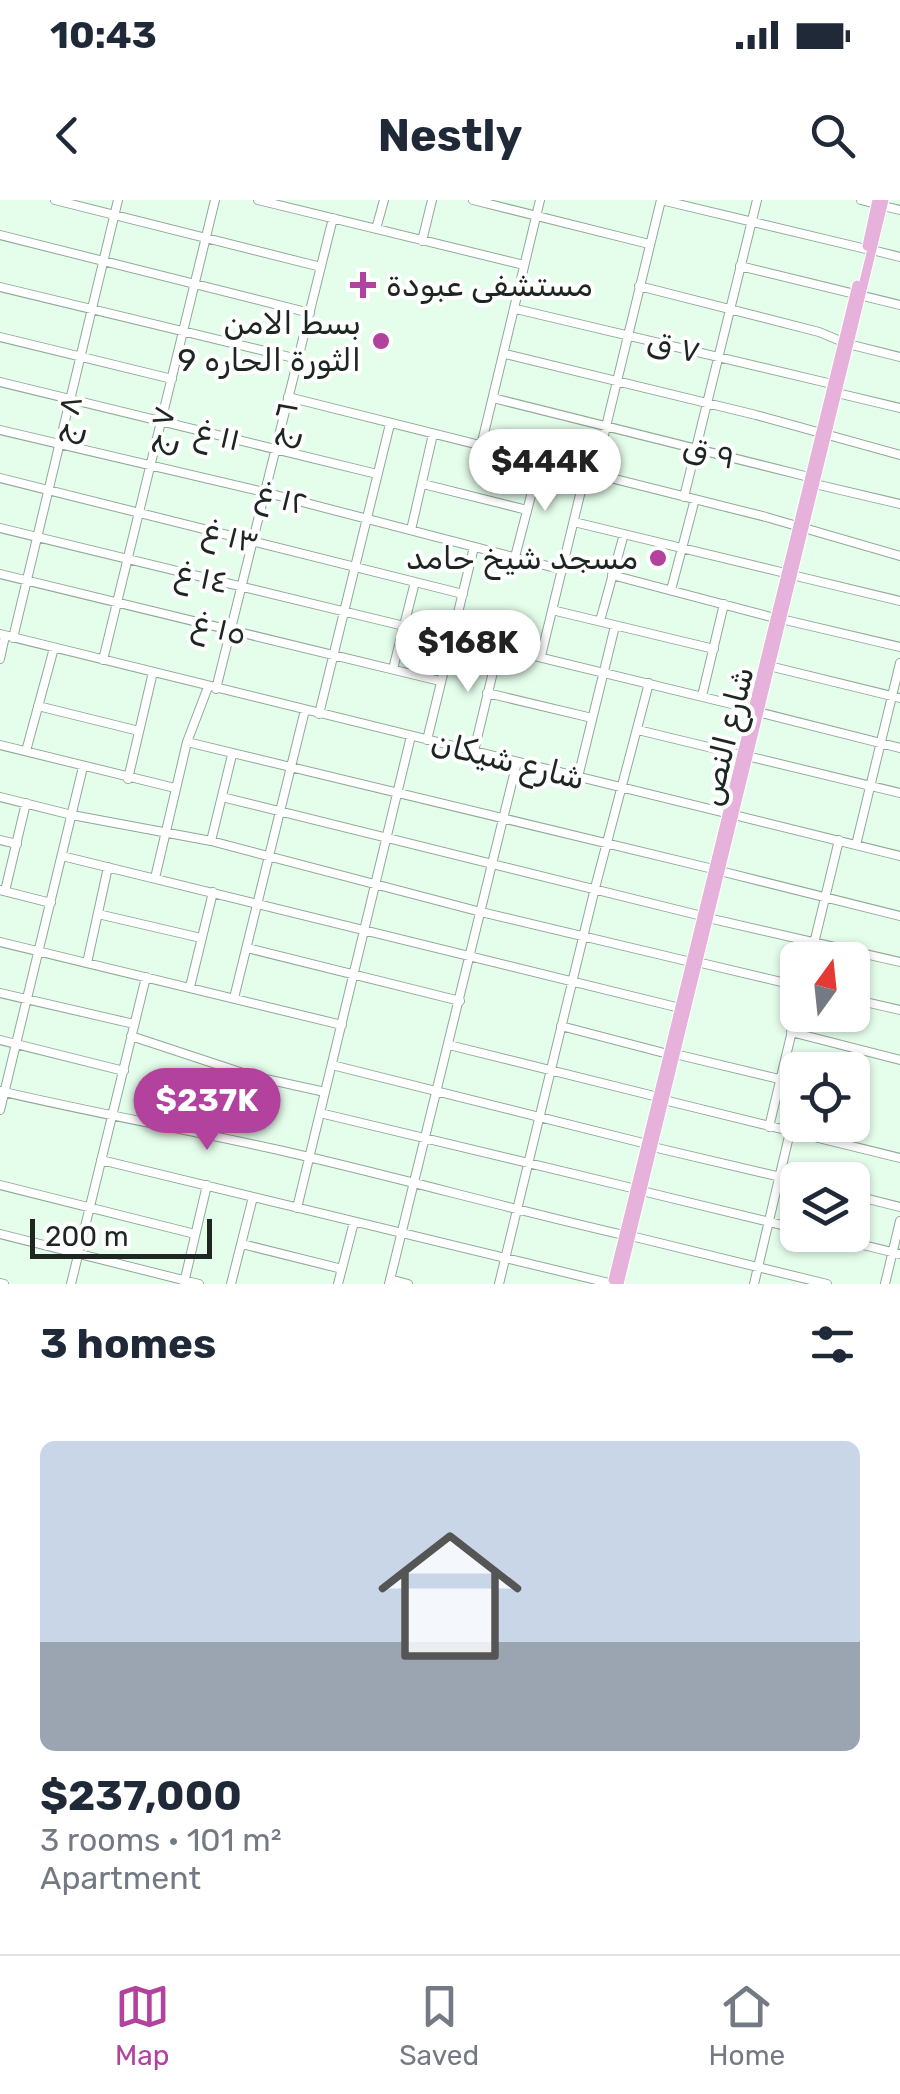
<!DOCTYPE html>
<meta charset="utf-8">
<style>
:root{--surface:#fff;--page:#f2f2f3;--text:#1f2937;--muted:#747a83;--line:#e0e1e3;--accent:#b3429e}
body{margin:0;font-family:Rubik,Cairo,sans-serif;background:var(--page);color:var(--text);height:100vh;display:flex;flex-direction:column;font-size:38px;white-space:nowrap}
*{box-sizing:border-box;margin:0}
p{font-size:32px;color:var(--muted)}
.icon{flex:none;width:55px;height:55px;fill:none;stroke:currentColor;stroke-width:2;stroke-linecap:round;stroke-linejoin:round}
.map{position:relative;height:1084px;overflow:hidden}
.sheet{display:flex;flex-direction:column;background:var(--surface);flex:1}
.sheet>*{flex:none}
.needle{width:65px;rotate:15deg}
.controls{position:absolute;left:780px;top:742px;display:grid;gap:20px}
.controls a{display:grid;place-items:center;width:90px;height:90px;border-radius:15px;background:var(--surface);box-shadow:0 2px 8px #0004;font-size:50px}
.scale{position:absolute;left:30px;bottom:25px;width:182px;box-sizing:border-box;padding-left:10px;border:5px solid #1d2620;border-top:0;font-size:28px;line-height:35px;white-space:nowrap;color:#1d2620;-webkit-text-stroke:8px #fff;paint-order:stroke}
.price{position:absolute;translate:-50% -85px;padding:0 22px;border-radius:35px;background:#fff;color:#222;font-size:32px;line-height:65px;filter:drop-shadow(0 2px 5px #0008)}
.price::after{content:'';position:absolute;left:50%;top:60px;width:30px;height:22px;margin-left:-15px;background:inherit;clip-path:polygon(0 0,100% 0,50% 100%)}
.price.active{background:var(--accent);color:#fff}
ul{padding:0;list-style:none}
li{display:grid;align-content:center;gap:20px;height:530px;padding:0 40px}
li span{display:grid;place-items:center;height:310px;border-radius:15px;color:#555}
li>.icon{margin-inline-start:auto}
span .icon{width:180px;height:180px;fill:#fffc;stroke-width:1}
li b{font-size:42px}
h2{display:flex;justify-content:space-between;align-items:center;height:120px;padding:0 40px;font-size:42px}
.status{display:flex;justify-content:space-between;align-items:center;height:70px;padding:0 50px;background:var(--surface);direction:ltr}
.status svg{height:28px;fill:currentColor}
header{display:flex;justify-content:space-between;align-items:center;height:130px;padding:0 40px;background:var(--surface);font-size:45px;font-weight:700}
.tab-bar{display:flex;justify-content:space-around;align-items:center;height:140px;border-top:2px solid var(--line);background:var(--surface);font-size:28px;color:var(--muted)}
.tab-bar a{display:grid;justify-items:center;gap:5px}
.tab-bar .active{color:var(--accent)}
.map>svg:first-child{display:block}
</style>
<div class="status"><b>10:43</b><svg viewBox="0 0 49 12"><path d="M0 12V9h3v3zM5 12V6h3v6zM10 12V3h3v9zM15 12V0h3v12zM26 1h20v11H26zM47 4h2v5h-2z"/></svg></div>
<header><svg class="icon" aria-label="back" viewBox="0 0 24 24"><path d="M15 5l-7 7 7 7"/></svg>Nestly<svg class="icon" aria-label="search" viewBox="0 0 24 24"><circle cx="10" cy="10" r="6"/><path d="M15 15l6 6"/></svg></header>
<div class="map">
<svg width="900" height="1084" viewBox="0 0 900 1084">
<rect width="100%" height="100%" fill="#e5feec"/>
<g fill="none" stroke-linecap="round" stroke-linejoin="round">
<defs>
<path id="minor" d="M55,0L321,67
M258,0L524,65
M473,0L649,44
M661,0L866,49
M861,0L876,4
M883,6L900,10
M376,29L384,0
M0,35L310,113
M422,41L432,0
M872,50L900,57
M740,66L900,105
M639,86L819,132L848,144L900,157
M0,87L298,159
M516,109L832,184
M0,137L172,179
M505,154L756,215L900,255
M0,182L377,274
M837,193L900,208
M288,197L766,317L900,356
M493,198L809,277
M0,230L264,292L563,370
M481,246L540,0
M594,276L661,0
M0,278L463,394
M423,284L527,310
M815,284L900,304
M684,297L757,0
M574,322L785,373
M0,328L404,426
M411,330L433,234
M515,357L540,261
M0,374L440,481
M612,375L775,418
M792,375L900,401
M671,390L695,299
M552,410L714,449
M781,419L900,447
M600,421L624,334
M0,434L900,656
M452,436L752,509
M13,438L118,0
M541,456L585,274
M0,459L5,436
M103,460L215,0
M769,466L900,498
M393,469L415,382
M216,489L333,18
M487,493L592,518
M702,496L724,404
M38,506L139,531
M758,512L900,548
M319,514L390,224
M638,530L741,555
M427,540L474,347
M187,542L713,669
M0,545L175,588
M26,551L54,448
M474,551L499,447
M747,556L900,593
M578,577L615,426
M128,579L153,472
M0,597L72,615L211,641L481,712L691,762
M222,597L702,716
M0,640L17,644
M211,641L232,555
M856,645L900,463
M62,656L680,808
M720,671L900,716
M155,678L187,542L208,487
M0,690L51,703
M5,691L26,603
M98,714L201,738
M708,718L900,762
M0,742L342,825
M247,748L460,801
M810,760L839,640
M697,762L798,786
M87,763L108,667
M190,787L213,692
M0,793L134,824
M234,798L305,510
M852,799L900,810
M561,826L668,854
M791,832L900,860
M131,836L252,876L325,892
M0,840L124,871
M449,845L658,897
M675,854L779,879
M332,865L647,944
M0,891C94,913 189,930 283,951C397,977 510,1009 624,1035
M664,900L900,958
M0,910L83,567
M320,913L636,989
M769,927L798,806
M653,947L798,981
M101,960L613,1084
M0,985L195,1034
M642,991L798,1029
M852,995L900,1007
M297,1008L411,536
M0,1034L199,1084
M822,1035L900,1054
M631,1036L827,1084
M242,1044L342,1069
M390,1079L408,1084
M0,1083L4,1084
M184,1083L207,985
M71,1084L146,777
M231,1084L253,997
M338,1084L354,1022
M389,1084L517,562
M499,1084L595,688L649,483
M754,1084L790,932
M885,1084L900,1021"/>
<path id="major" d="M867,46L877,0
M613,1080L857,85
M619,1084L884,0"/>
</defs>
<use href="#minor" stroke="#91a898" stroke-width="10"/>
<use href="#major" stroke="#fff" stroke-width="11"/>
<use href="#minor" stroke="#fff" stroke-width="8"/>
<use href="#major" stroke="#e6b2db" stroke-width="9"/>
</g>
<g fill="#b3429e" stroke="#fff" stroke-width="4">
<path d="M358 70h10v10h10v10h-10v10h-10v-10h-10v-10h10z"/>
<circle cx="381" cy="141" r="10"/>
<circle cx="658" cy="358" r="10"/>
</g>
<g text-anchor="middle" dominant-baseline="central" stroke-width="8" stroke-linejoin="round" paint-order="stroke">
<g font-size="32" fill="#1d2620" stroke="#fff" text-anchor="end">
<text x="386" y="85" text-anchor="start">مستشفى عبودة</text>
<text x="361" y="123">بسط الامن<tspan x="361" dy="37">الثورة الحاره 9</tspan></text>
<text x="638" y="358">مسجد شيخ حامد</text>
</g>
<g font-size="32" fill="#1d2620" stroke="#fff">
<text transform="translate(674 146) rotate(13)">٧ ق</text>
<text transform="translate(66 219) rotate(-77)">٨ ج</text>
<text transform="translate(282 224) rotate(-76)">٦ ج</text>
<text transform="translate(159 230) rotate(-76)">٧ ج</text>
<text transform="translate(218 235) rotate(13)">١١ غ</text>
<text transform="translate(709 252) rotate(14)">٩ ق</text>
<text transform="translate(282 298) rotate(14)">١٢ غ</text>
<text transform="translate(231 336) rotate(14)">١٣ غ</text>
<text transform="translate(202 377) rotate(12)">١٤ غ</text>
<text transform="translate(220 428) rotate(13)">١٥ غ</text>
<text transform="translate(726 536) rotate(-76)">شارع النص</text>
<text transform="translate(508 560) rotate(14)">شارع شيكان</text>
</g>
</g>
</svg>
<div class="controls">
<a><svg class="needle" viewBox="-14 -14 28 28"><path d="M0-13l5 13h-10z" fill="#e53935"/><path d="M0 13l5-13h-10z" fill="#747a83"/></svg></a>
<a><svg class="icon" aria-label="locate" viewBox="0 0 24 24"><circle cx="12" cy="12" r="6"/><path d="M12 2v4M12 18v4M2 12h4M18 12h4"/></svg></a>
<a><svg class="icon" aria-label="layers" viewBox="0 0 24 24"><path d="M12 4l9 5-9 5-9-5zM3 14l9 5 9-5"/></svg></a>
</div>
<div class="scale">200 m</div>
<b class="price" style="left:545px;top:314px">$444K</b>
<b class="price" style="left:468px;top:495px">$168K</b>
<b class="price active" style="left:207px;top:953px">$237K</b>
</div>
<section class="sheet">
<h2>3 homes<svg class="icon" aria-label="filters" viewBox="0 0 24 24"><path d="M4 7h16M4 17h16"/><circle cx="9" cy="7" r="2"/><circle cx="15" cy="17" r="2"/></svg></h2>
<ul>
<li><span style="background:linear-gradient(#c9d6e8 65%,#9aa5b1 0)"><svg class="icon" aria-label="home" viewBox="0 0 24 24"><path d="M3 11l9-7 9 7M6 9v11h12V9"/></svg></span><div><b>$237,000</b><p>3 rooms · 101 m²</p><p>Apartment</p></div></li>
</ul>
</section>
<nav class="tab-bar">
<a class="active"><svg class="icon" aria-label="map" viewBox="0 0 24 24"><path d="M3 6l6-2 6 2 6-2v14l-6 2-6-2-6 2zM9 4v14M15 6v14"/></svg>Map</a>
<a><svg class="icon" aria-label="saved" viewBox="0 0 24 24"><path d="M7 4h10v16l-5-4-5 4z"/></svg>Saved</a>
<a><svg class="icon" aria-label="home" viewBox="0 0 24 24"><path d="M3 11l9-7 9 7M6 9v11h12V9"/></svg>Home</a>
</nav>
